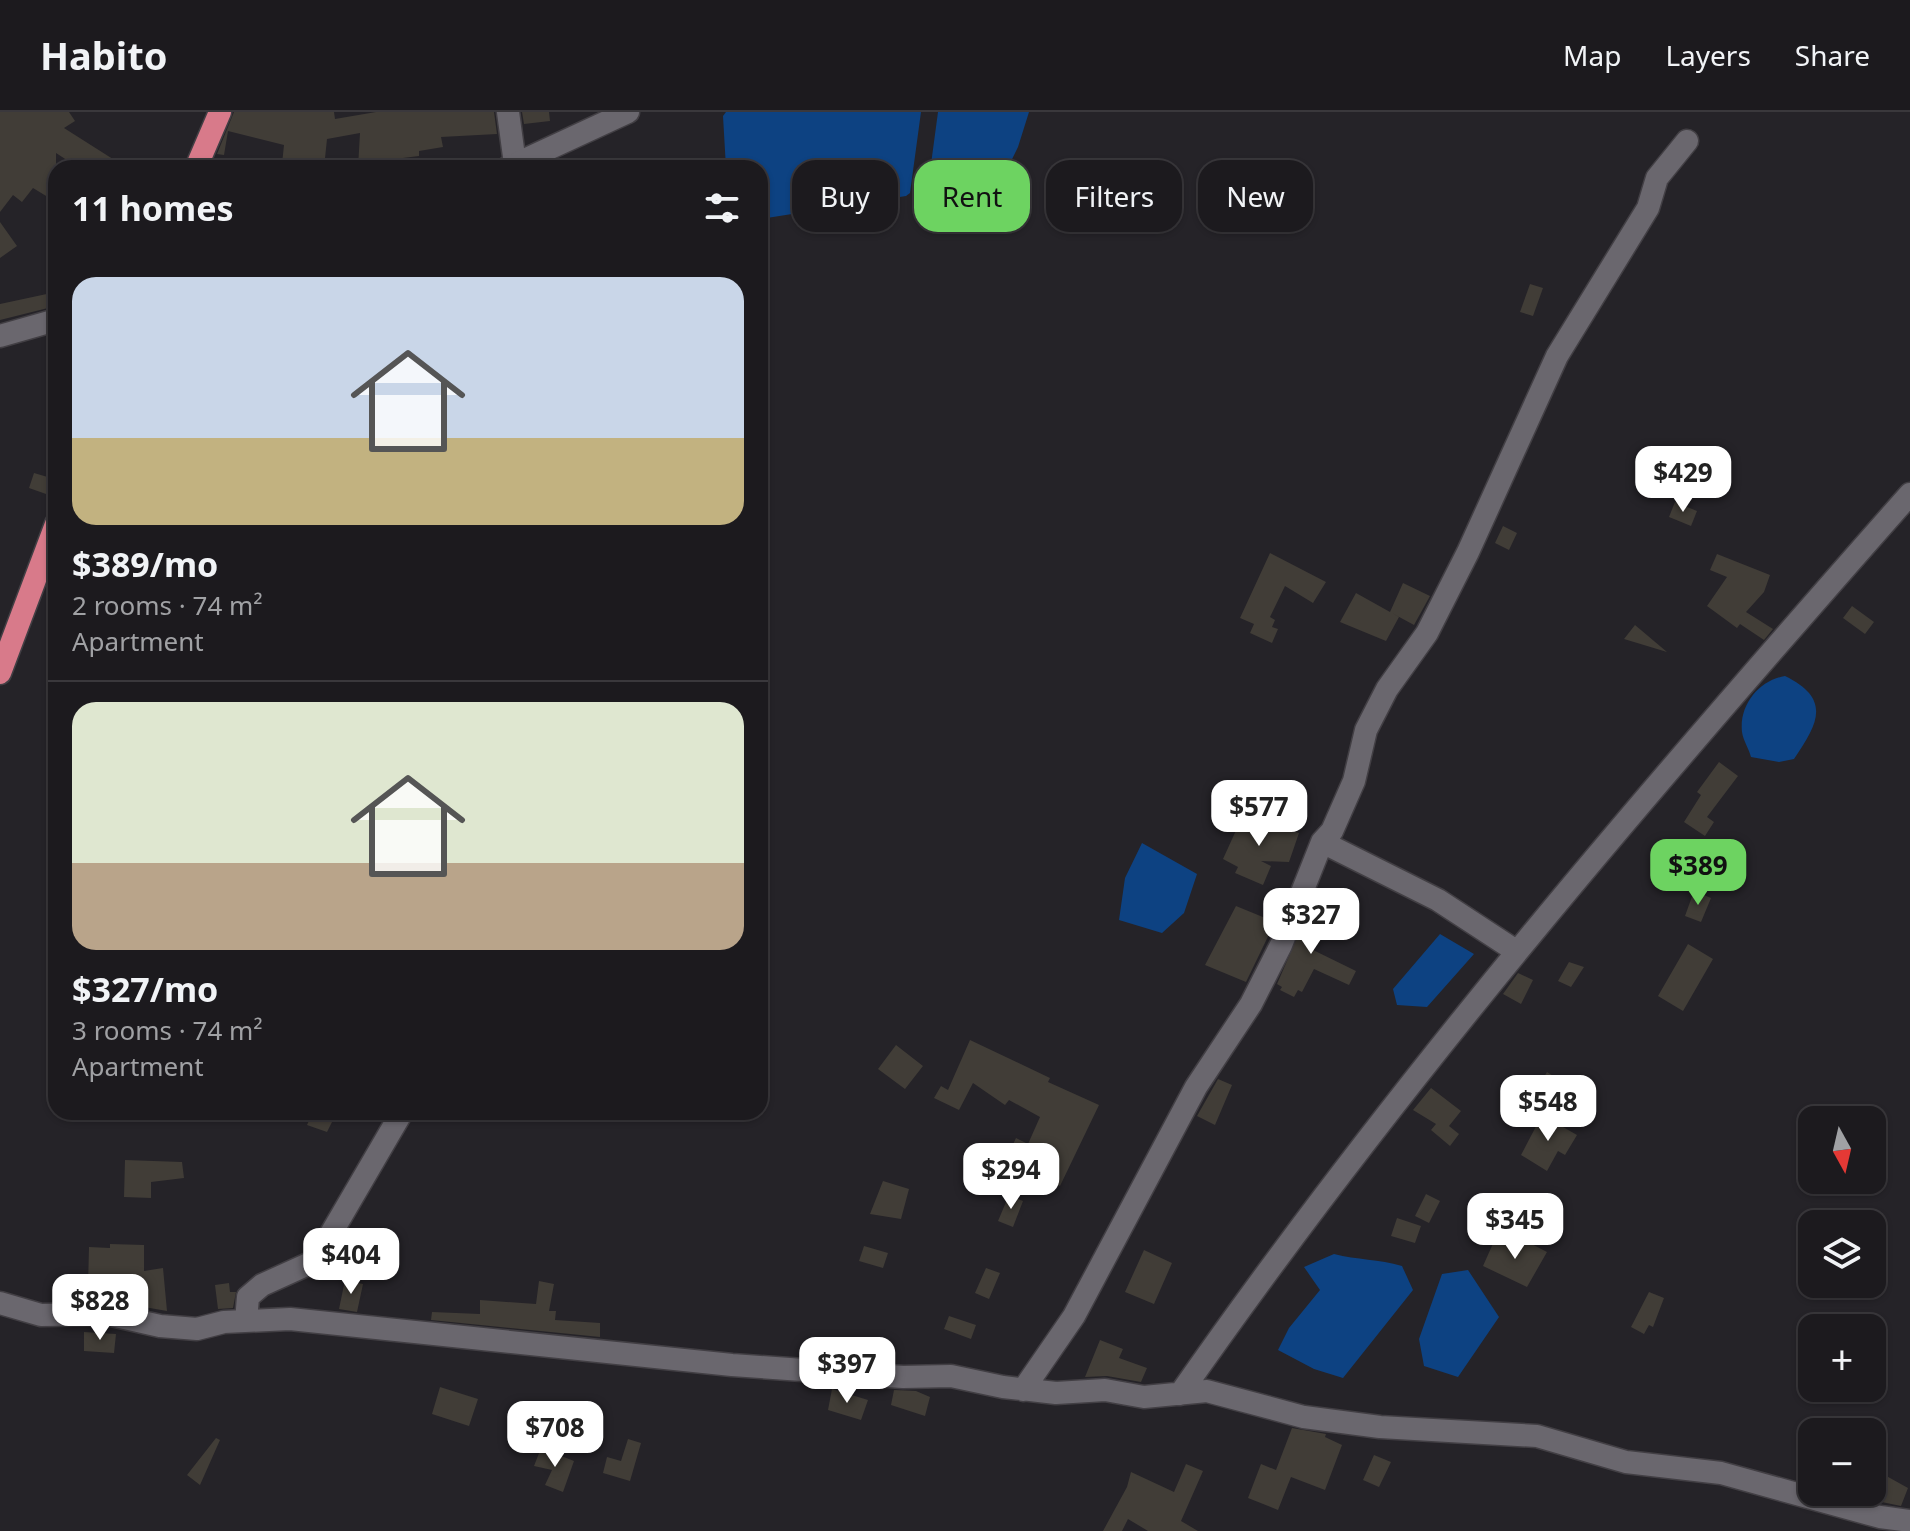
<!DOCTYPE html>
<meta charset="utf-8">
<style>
:root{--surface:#1c1a1e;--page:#252327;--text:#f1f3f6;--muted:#a0a1a4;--line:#3a383c;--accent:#6dd361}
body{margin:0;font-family:"Noto Sans",sans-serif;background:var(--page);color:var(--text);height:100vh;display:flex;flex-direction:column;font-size:30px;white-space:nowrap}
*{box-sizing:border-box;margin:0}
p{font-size:26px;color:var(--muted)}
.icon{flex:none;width:44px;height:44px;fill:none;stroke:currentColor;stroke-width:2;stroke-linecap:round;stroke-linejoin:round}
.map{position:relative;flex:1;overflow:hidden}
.details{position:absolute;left:48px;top:48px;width:720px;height:960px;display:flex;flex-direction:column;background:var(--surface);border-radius:24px;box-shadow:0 2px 6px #0004,0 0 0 2px var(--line)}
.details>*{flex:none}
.banner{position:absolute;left:792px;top:48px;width:760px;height:72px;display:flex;gap:16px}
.needle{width:52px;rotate:172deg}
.buttons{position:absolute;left:1798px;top:994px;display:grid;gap:16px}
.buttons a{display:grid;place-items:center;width:88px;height:88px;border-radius:16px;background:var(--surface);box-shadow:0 2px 6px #0004,0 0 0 2px var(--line);font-size:40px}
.price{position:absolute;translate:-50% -68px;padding:0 18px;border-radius:16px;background:#fff;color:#222;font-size:26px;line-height:52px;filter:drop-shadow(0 2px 4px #0008)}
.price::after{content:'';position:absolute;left:50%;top:48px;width:24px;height:18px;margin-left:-12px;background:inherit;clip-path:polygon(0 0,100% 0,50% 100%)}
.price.on{background:var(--accent);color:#111}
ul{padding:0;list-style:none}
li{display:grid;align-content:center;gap:16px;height:424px;padding:0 24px}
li+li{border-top:2px solid var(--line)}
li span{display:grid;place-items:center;height:248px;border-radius:24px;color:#555}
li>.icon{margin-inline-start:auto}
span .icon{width:144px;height:144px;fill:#fffc;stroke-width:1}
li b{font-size:34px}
h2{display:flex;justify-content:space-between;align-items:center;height:96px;padding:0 24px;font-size:34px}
.chip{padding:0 28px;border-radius:24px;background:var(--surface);box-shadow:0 2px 6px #0004,0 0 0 2px var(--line);font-size:28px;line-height:72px}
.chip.on{background:var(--accent);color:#111}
header{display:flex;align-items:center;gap:48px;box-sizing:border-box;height:112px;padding:0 40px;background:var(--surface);border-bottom:2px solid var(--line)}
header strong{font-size:38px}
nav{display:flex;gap:44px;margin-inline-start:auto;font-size:28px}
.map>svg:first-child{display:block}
</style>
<header>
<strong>Habito</strong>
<nav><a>Map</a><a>Layers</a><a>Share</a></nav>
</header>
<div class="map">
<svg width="1910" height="1419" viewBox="0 0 1910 1419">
<rect width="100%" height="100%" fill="#252328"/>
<path fill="#0d4282" d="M726,0H921L910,81L906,84L760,107V56H726L723,4Z
M938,0H1029L1018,35L993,86L975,100L959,105L941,100L927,82Z
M1785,564C1832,587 1818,612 1794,647L1779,650L1751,645C1749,637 1743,628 1742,620C1739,592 1760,568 1785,564Z
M1142,731L1197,762L1184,801L1162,821L1119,808L1125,766Z
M1440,822L1474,842L1427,895L1397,893L1393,877Z
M1334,1142C1357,1148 1379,1147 1402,1154L1413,1178L1343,1266L1314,1257L1278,1238L1289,1216L1320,1178L1304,1155Z
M1468,1158L1499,1205L1458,1265L1424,1254L1419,1227L1442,1162Z"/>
<path fill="#413d37" d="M0,0H69L75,9L64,16L127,56H79L56,41V90L33,76L22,90L13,83L0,100Z
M234,0H334L335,7L376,0H494L497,22L441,25L443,35L419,39V44L403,46V56H358L360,21L327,27L324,56L282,52L284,33L228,19L224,43L217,42Z
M522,0H549L550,9L524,12Z
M0,110L17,134L0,146Z
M1530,172L1543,176L1533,204L1520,200Z
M56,180V194L0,208V192Z
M34,361L51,366L46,382L29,376Z
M1675,390L1697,399L1691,414L1669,405Z
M1503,414L1517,421L1509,438L1495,431Z
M1270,441L1326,470L1313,491L1285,474L1270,505L1275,508L1272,515L1278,517L1272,531L1250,521L1254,512L1240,506Z
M1717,442L1770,463L1764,480L1746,500L1773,517L1764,528L1740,512L1737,516L1707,494L1727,465L1710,458Z
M1403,471L1430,484L1414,513L1390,500Z
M1356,481L1399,505L1386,529L1340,510Z
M1852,494L1874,510L1865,522L1843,506Z
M1635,513L1667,540L1624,527Z
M1719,650L1738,664L1707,705L1714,710L1705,724L1684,710L1701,683L1697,680Z
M1243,703L1299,721L1289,750L1261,749L1271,754L1263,773L1235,761L1238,755L1223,747Z
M1661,740L1692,756L1682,776L1651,760Z
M1694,779L1711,786L1701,810L1685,804Z
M1317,780L1325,784L1318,796L1327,801L1311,837L1356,859L1349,873L1314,857L1302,880L1298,878L1294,885L1280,878L1282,875L1277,872Z
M1236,794L1275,810L1246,870L1205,853Z
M1688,832L1713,847L1683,899L1658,884Z
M1569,850L1584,855L1571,875L1558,869Z
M1518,861L1533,868L1521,892L1503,882Z
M970,928L1050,966L1048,970L1099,993L1060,1074L1019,1057L1013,1070L998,1064L1016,1026L1028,1032L1040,1005L1009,988L1005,993L973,971L959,998L934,986L941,974L948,978Z
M896,933L923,954L905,977L878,957Z
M1547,960L1561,969L1550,988L1536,979Z
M1218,967L1232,973L1215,1013L1197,1004Z
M1431,976L1461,999L1449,1014L1459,1022L1450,1034L1431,1018L1436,1012L1413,998Z
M313,1000H337L327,1020L307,1013Z
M1542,1003L1577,1023L1565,1043L1558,1039L1547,1059L1521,1043Z
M125,1048L182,1050L184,1066L151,1070V1086L124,1085Z
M883,1069L909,1077L901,1107L870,1102Z
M1426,1082L1440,1089L1429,1111L1415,1104Z
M1009,1083L1023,1089L1013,1115L998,1109Z
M1397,1106L1421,1114L1415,1131L1391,1124Z
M1495,1127L1520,1138L1526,1129L1547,1140L1527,1175L1483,1154Z
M110,1132L144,1133V1159L163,1156L167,1199L127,1192L128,1178L88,1176L89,1135L110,1136Z
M864,1134L888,1141L883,1156L859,1149Z
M1144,1138L1172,1151L1154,1192L1125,1180Z
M986,1156L1000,1161L989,1187L975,1181Z
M345,1168L363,1172L357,1200L339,1197Z
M539,1169L554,1172L549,1199H556L555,1208L600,1211V1225L431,1208L432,1200L480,1202V1188L536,1192Z
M229,1171L230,1180H236L233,1196L218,1197L215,1173Z
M1649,1180L1664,1186L1653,1215L1649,1213L1644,1222L1631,1215Z
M949,1204L976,1213L971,1227L944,1217Z
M84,1220L116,1222L114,1241L84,1239Z
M1100,1228L1123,1237L1119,1246L1147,1256L1141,1270L1107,1264L1085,1265Z
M440,1275L478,1287L469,1314L432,1302Z
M832,1277L868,1288L861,1308L828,1298Z
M894,1278L916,1279L930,1285L925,1304L891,1293Z
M1292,1316L1326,1322L1325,1325L1342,1333L1325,1378L1291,1365L1278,1398L1248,1386L1261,1352L1276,1358Z
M216,1326L220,1328L200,1373L187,1363Z
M628,1327L641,1331L630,1369L603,1361L607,1345L621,1349Z
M541,1336L574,1349L563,1380L545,1373L552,1358L534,1354Z
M1374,1343L1391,1350L1379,1375L1363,1368Z
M1186,1352L1203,1359L1181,1409L1198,1419H1148L1128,1407L1122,1419H1103L1127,1375L1131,1360L1174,1380Z
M1872,1356L1908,1376L1901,1394L1872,1388Z"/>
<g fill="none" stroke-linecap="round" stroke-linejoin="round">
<defs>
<path id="minor" d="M508,0L515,52
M1322,730L1438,788L1516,839
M0,1191L41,1203L107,1202L160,1214L197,1217L224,1210L290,1207L732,1253L903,1265L951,1264L1003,1275L1056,1281L1105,1278L1144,1285L1207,1279L1304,1305L1380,1315L1537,1324L1626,1350L1721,1361L1880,1405L1910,1409
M246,1209L248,1185L262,1173L315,1149L402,1000
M1023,1278L1074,1204L1196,975L1251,892L1281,833L1322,730L1332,719L1354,669L1366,618L1387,577L1427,521L1468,440L1557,244L1648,96L1657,66L1687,29
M1180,1282C1402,964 1654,672 1910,382"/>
<path id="tertiary" d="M507,56L628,0
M0,224L56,208"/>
<path id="trunk" d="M196,56L220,0
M0,561L56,412"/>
</defs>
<use href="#minor" stroke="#423f44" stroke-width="25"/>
<use href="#tertiary" stroke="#423f44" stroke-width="25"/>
<use href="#trunk" stroke="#423f44" stroke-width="25"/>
<use href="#minor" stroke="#6a676e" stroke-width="22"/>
<use href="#tertiary" stroke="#6a676e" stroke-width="22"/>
<use href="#trunk" stroke="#d87a8a" stroke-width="22"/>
</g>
</svg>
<div class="buttons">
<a><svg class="needle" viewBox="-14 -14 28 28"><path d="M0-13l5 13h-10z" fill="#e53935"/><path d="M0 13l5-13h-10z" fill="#a0a1a4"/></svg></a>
<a><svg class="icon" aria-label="layers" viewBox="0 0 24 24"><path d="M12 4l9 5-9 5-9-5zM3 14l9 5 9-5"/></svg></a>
<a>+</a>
<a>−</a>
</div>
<b class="price" style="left:1683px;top:402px">$429</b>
<b class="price" style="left:1259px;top:736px">$577</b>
<b class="price on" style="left:1698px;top:795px">$389</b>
<b class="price" style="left:1311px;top:844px">$327</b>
<b class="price" style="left:1548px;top:1031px">$548</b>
<b class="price" style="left:1011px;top:1099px">$294</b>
<b class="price" style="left:1515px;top:1149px">$345</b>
<b class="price" style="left:351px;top:1184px">$404</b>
<b class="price" style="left:100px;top:1230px">$828</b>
<b class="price" style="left:847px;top:1293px">$397</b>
<b class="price" style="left:555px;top:1357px">$708</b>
<div class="banner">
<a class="chip">Buy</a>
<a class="chip on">Rent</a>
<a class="chip">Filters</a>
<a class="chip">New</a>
</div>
<section class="details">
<h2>11 homes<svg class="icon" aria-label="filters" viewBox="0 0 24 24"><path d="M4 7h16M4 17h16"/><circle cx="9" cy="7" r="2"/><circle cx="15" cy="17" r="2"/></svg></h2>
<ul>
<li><span style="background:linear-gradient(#c9d6e8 65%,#c2b280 0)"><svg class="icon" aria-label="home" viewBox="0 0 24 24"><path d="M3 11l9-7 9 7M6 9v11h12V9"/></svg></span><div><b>$389/mo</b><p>2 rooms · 74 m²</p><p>Apartment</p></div></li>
<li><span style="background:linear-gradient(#dfe7d0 65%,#b9a48a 0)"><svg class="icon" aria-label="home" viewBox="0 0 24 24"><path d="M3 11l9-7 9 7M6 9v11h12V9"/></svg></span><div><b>$327/mo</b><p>3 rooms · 74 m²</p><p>Apartment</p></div></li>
</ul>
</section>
</div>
